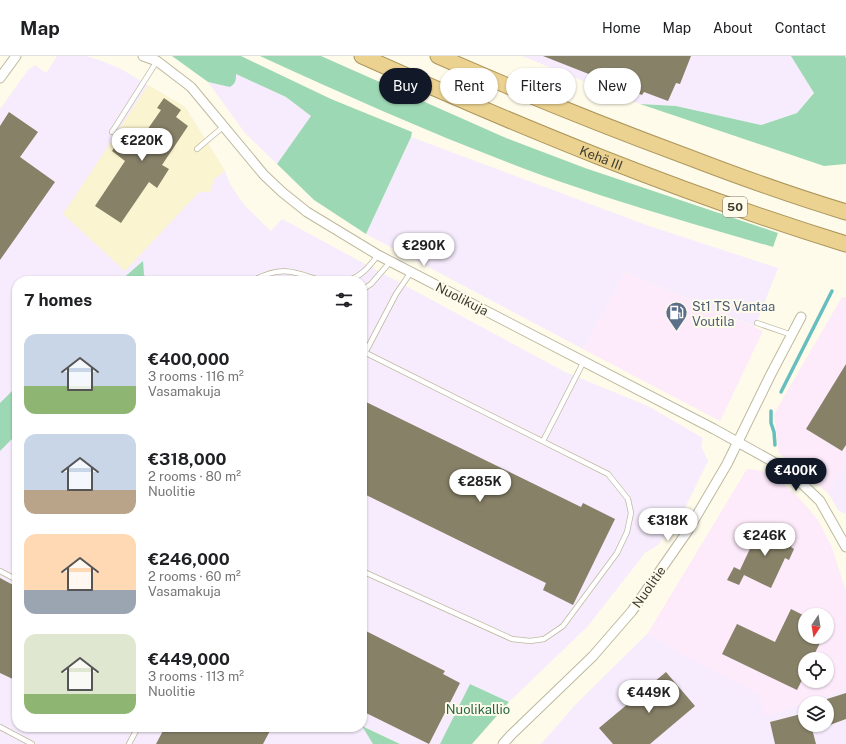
<!DOCTYPE html>
<meta charset="utf-8">
<style>
:root{--surface:#fff;--page:#f6f6f6;--text:#202124;--muted:#757577;--line:#e0e0e0;--accent:#111827}
body{margin:0;font-family:"Public Sans",sans-serif;background:var(--page);color:var(--text);height:100vh;display:flex;flex-direction:column;font-size:15px;white-space:nowrap}
*{box-sizing:border-box;margin:0}
p{font-size:13px;color:var(--muted)}
.icon{flex:none;width:22px;height:22px;fill:none;stroke:currentColor;stroke-width:2;stroke-linecap:round;stroke-linejoin:round}
.map{position:relative;flex:1;overflow:hidden}
.side{position:absolute;left:12px;top:220px;width:355px;height:456px;display:flex;flex-direction:column;background:var(--surface);border-radius:16px;box-shadow:0 1px 3px #0004}
.side>*{flex:none}
.top-card{position:absolute;left:379px;top:12px;width:380px;height:36px;display:flex;gap:8px}
.needle{width:26px;rotate:192deg}
.buttons{position:absolute;left:798px;top:552px;display:grid;gap:8px}
.buttons a{display:grid;place-items:center;width:36px;height:36px;border-radius:50%;background:var(--surface);box-shadow:0 1px 3px #0004;font-size:20px}
.price{position:absolute;translate:-50% -34px;padding:0 9px;border-radius:14px;background:#fff;color:#222;font-size:13px;line-height:26px;filter:drop-shadow(0 1px 2px #0008)}
.price::after{content:'';position:absolute;left:50%;top:24px;width:12px;height:9px;margin-left:-6px;background:inherit;clip-path:polygon(0 0,100% 0,50% 100%)}
.price.selected{background:var(--accent);color:#fff}
ul{padding:0;list-style:none}
li{display:flex;align-items:center;gap:12px;height:100px;padding:0 12px}
li span{display:grid;place-items:center;flex:none;width:112px;height:80px;border-radius:12px;color:#555}
li>.icon{margin-inline-start:auto}
span .icon{width:48px;height:48px;fill:#fffc;stroke-width:1}
li b{font-size:17px}
h2{display:flex;justify-content:space-between;align-items:center;height:48px;padding:0 12px;font-size:17px}
.pill{padding:0 14px;border-radius:18px;background:var(--surface);box-shadow:0 1px 3px #0004;font-size:14px;line-height:36px}
.pill.selected{background:var(--accent);color:#fff}
header{display:flex;align-items:center;gap:24px;box-sizing:border-box;height:56px;padding:0 20px;background:var(--surface);border-bottom:1px solid var(--line)}
header strong{font-size:19px}
nav{display:flex;gap:22px;margin-inline-start:auto;font-size:14px}
.map>svg:first-child{display:block}
</style>
<header>
<strong>Map</strong>
<nav><a>Home</a><a>Map</a><a>About</a><a>Contact</a></nav>
</header>
<div class="map">
<svg width="846" height="688" viewBox="0 0 846 688">
<rect width="100%" height="100%" fill="#fefbea"/>
<path fill="#fdeafa" fill-rule="evenodd" d="M625,216L763,275L720,365L583,293Z
M842,241H846V407L828,437L779,397L774,358Z
M747,413L762,415L777,422L799,442L818,464L832,492L846,535V633L765,660L677,596L648,577ZM805,559H827V581H805ZM805,603H827V625H805Z"/>
<path fill="#f6ecfd" fill-rule="evenodd" d="M57,0H87L102,5L121,13L185,51L225,115L230,128L245,150L271,175L282,163L565,316L648,350L703,382L701,390L708,405L682,458L658,489L645,497L588,570L509,646L470,628L440,688H400L363,670L373,688H0V53L28,14L35,9L46,17ZM17,225H362V671H17Z
M522,0H791L814,36L797,57L761,69L676,50L640,48Z
M236,17L286,41L312,60L277,108L245,77L208,26L217,28Z
M411,81L646,169L778,212L755,271L625,216L583,293L366,178Z
M846,407V458L839,455L828,437Z
M648,577L677,596L758,638L765,660L846,633V688H541L576,648ZM805,647H827V669H805Z"/>
<path fill="#fbf4d0" d="M148,29L185,51L225,115L214,123L210,136H199L125,215L63,158L111,86Z"/>
<path fill="#9dd8b4" d="M172,0H241L331,43L412,76L411,81L366,178L314,144L277,108L311,60L286,41L236,18C236,24 236,27 230,31L208,26Z
M260,0H321L506,82L585,112L778,177L773,191C708,172 643,154 579,132C470,95 365,48 260,0Z
M791,0H845L846,2V108L824,110L640,48L676,50L761,69L797,57L814,37Z
M143,205L144,219L151,225H120Z
M17,330V378L0,395V347Z
M470,628L509,646L472,688H440Z
M362,670L400,688H373Z"/>
<g fill="none" stroke-linecap="round" stroke-linejoin="round">
<path stroke="#66bebe" stroke-width="3.5" d="M781,336L832,235
M771,355V367L774,376L775,389"/>
</g>
<path fill="#878168" d="M543,0H691L680,28L676,27L668,45L644,36L642,39Z
M164,42L181,54L176,61L188,70L162,109L169,113L157,132L149,126L121,167L95,150L125,105L112,95L122,80L136,90L161,54L157,52Z
M9,56L38,76L20,101L55,126L0,204V70Z
M846,308V389L842,395L806,373Z
M362,344L581,451L583,447L615,463L573,549L543,534L546,527L362,437Z
M762,467L795,482L791,491L794,493L789,504L785,502L771,532L744,519L739,529L727,524L734,511L740,514Z
M0,522L17,531V625L0,617Z
M791,553L805,560V581H823L812,603H805V618L797,634L722,598L737,568L775,586Z
M362,573L445,615L443,618L460,627L429,688L362,655Z
M666,616L695,650L650,688H613L599,672Z
M846,637V663L827,670V643Z
M805,657V669H811L816,688H775L770,666Z
M165,671H272L263,688H156Z"/>
<g fill="none" stroke-linecap="round" stroke-linejoin="round">
<defs>
<path id="service" d="M112,76L157,5
M197,93L224,70
M257,223L268,225
M252,225C281,209 293,215 322,225
M346,225C361,221 369,211 378,199
M362,234L371,228L391,205
M757,267L792,279
M362,295L608,418L628,443L631,457L627,476L617,497L563,570L544,583L530,585L512,583L362,515
M365,297L396,238L411,216
M543,385L584,305
M0,515L17,524
M0,671L32,688
M129,688L138,671"/>
<path id="minor" d="M143,0L157,5L191,31L264,119L282,136L307,156L378,199L714,373L788,414L820,445L846,491
M0,22L16,0
M503,688L511,679L593,600L632,555L687,476L727,408L771,318L801,261"/>
<g id="trunk">
<path id="s1" d="M362,0C520,71 680,137 846,188"/>
<path d="M438,0C520,36 604,70 688,101C740,121 793,140 846,156"/>
</g>
</defs>
<use href="#service" stroke="#beb99e" stroke-width="6"/>
<use href="#minor" stroke="#beb99e" stroke-width="11"/>
<use href="#trunk" stroke="#ac965d" stroke-width="17"/>
<use href="#service" stroke="#fff" stroke-width="4.5"/>
<use href="#minor" stroke="#fff" stroke-width="9"/>
<use href="#trunk" stroke="#ecd290" stroke-width="15"/>
</g>
<defs>
<symbol id="fuel-pin" viewBox="-11 -11 22 30"><path d="M0 17L-7.5 6A9.5 9.5 0 1 1 7.5 6Z" fill="#5c6f8a" stroke="#fefbea"/><path d="M-5.5-6h7V0h2V4h1.3V-2.5L3-4.5l.8-.8L6-3V5H2.5V1h-1V6h-7ZM-4.2-4.7v3.2H.2V-4.7Z" fill="#fff"/></symbol>
</defs>
<g fill-rule="evenodd">
<use href="#fuel-pin" x="664" y="244" width="25" height="34"/>
</g>
<g text-anchor="middle" dominant-baseline="central" stroke-width="4" stroke-linejoin="round" paint-order="stroke">
<rect fill="#fefbea" stroke="#787568" stroke-width="1" x="723" y="141" width="24" height="20" rx="3"/>
<g font-size="12" font-weight="bold" fill="#3e3c31">
<text x="735" y="151">50</text>
</g>
<g font-size="13" fill="#3e3c31" stroke="#fefbea">
<text stroke="none"><textPath href="#s1" startOffset="260">Kehä III</textPath></text>
<text transform="translate(462 243) rotate(27)">Nuolikuja</text>
<text transform="translate(649 531) rotate(-55)">Nuolitie</text>
</g>
<g font-size="13" fill="#4e5e75" stroke="#fefbea" text-anchor="start">
<text x="692" y="250">St1 TS Vantaa<tspan x="692" dy="15">Voutila</tspan></text>
</g>
<g font-size="13" fill="#266644" stroke="#fefbea">
<text x="478" y="653">Nuolikallio</text>
</g>
</g>
</svg>
<div class="buttons">
<a><svg class="needle" viewBox="-14 -14 28 28"><path d="M0-13l5 13h-10z" fill="#e53935"/><path d="M0 13l5-13h-10z" fill="#757577"/></svg></a>
<a><svg class="icon" aria-label="locate" viewBox="0 0 24 24"><circle cx="12" cy="12" r="6"/><path d="M12 2v4M12 18v4M2 12h4M18 12h4"/></svg></a>
<a><svg class="icon" aria-label="layers" viewBox="0 0 24 24"><path d="M12 4l9 5-9 5-9-5zM3 14l9 5 9-5"/></svg></a>
</div>
<b class="price" style="left:142px;top:106px">€220K</b>
<b class="price" style="left:424px;top:211px">€290K</b>
<b class="price selected" style="left:796px;top:436px">€400K</b>
<b class="price" style="left:480px;top:447px">€285K</b>
<b class="price" style="left:668px;top:486px">€318K</b>
<b class="price" style="left:765px;top:501px">€246K</b>
<b class="price" style="left:649px;top:658px">€449K</b>
<div class="top-card">
<a class="pill selected">Buy</a>
<a class="pill">Rent</a>
<a class="pill">Filters</a>
<a class="pill">New</a>
</div>
<section class="side">
<h2>7 homes<svg class="icon" aria-label="filters" viewBox="0 0 24 24"><path d="M4 7h16M4 17h16"/><circle cx="9" cy="7" r="2"/><circle cx="15" cy="17" r="2"/></svg></h2>
<ul>
<li><span style="background:linear-gradient(#c9d6e8 65%,#8fb573 0)"><svg class="icon" aria-label="home" viewBox="0 0 24 24"><path d="M3 11l9-7 9 7M6 9v11h12V9"/></svg></span><div><b>€400,000</b><p>3 rooms · 116 m²</p><p>Vasamakuja</p></div></li>
<li><span style="background:linear-gradient(#c9d6e8 70%,#b9a48a 0)"><svg class="icon" aria-label="home" viewBox="0 0 24 24"><path d="M3 11l9-7 9 7M6 9v11h12V9"/></svg></span><div><b>€318,000</b><p>2 rooms · 80 m²</p><p>Nuolitie</p></div></li>
<li><span style="background:linear-gradient(#ffd9b3 70%,#9aa5b1 0)"><svg class="icon" aria-label="home" viewBox="0 0 24 24"><path d="M3 11l9-7 9 7M6 9v11h12V9"/></svg></span><div><b>€246,000</b><p>2 rooms · 60 m²</p><p>Vasamakuja</p></div></li>
<li><span style="background:linear-gradient(#dfe7d0 75%,#8fb573 0)"><svg class="icon" aria-label="home" viewBox="0 0 24 24"><path d="M3 11l9-7 9 7M6 9v11h12V9"/></svg></span><div><b>€449,000</b><p>3 rooms · 113 m²</p><p>Nuolitie</p></div></li>
</ul>
</section>
</div>
